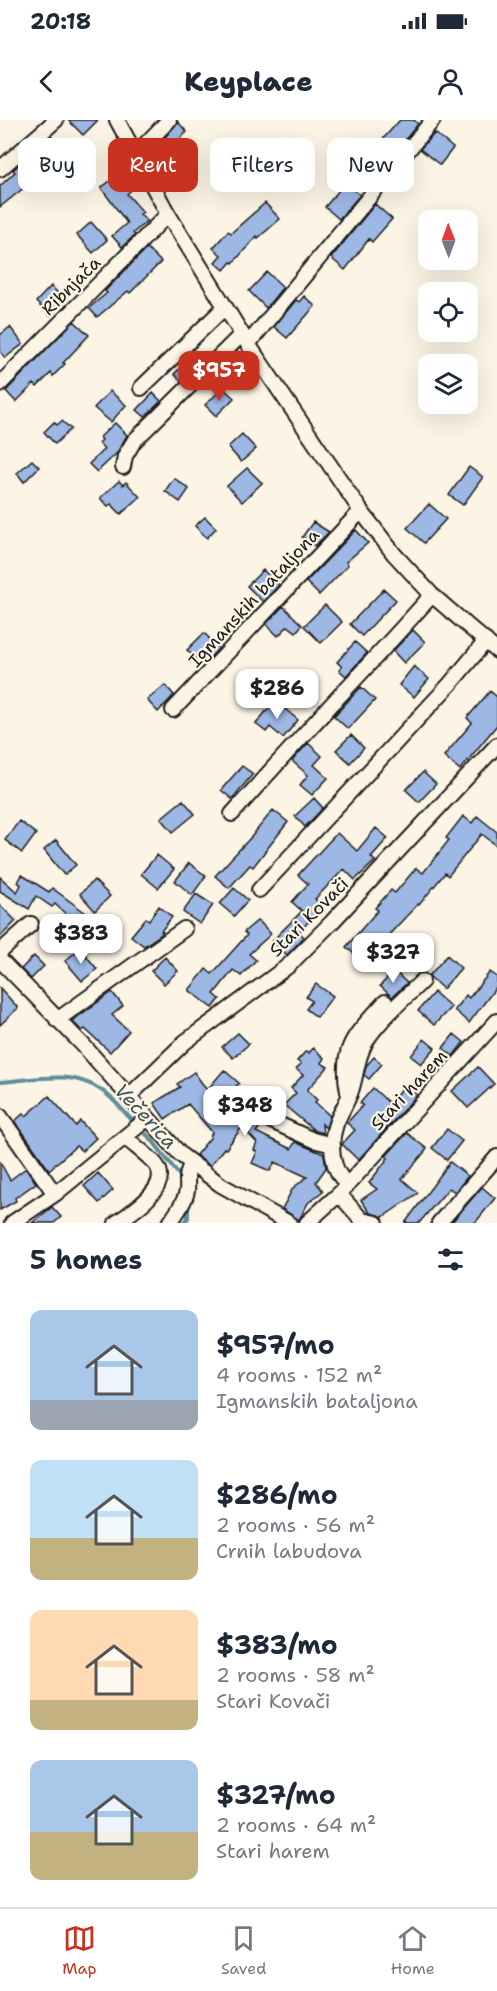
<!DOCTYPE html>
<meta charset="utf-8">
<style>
:root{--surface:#fff;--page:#f2f2f3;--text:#1f2937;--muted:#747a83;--line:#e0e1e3;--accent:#c8321e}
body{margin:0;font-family:"Shantell Sans",sans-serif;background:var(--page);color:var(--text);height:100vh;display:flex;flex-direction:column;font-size:22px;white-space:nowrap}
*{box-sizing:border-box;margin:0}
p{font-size:20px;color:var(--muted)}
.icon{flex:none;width:33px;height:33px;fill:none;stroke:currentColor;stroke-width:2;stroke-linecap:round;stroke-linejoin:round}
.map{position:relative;height:1103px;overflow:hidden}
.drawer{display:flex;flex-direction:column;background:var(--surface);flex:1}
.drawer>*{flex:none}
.guide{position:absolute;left:18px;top:18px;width:462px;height:54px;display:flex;gap:12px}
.needle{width:39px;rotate:359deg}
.tools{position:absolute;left:418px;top:90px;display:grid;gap:12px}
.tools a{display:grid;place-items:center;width:60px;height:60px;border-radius:12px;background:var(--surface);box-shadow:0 6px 24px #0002;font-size:30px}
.price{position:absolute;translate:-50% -51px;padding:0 14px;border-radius:12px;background:#fff;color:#222;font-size:20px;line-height:39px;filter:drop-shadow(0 2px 3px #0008)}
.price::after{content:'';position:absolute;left:50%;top:36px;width:18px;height:14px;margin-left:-9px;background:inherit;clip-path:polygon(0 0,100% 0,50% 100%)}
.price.current{background:var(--accent);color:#fff}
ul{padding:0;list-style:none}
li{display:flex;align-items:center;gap:18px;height:150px;padding:0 30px}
li span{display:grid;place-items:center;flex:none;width:168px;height:120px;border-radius:12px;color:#555}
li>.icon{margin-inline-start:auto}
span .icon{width:72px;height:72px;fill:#fffc;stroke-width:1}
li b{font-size:26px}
h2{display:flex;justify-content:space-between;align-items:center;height:72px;padding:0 30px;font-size:26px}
.pill{padding:0 21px;border-radius:12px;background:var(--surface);box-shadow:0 6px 24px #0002;font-size:21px;line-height:54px}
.pill.current{background:var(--accent);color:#fff}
.status{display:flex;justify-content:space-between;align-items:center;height:42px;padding:0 30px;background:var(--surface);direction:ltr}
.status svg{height:16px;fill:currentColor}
header{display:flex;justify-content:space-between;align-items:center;height:78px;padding:0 30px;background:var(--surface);font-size:27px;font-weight:800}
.tab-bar{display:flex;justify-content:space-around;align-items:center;height:84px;border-top:2px solid var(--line);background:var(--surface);font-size:16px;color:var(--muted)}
.tab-bar a{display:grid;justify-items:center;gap:3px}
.tab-bar .current{color:var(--accent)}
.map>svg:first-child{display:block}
</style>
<div class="status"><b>20:18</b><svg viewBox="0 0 49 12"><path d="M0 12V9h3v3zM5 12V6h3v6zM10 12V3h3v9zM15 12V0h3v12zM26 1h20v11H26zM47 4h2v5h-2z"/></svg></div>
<header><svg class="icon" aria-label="back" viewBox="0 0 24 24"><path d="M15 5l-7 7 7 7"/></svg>Keyplace<svg class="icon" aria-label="person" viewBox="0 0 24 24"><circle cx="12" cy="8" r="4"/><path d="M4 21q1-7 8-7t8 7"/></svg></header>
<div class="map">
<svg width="497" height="1103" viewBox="0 0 497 1103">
<rect width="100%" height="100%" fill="#fcf5e5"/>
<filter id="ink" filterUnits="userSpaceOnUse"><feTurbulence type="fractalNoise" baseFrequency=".0167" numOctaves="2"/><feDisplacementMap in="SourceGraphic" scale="12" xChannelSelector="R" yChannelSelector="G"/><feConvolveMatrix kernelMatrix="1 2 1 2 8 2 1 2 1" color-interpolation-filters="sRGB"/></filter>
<g filter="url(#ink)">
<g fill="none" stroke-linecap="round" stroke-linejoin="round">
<path stroke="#5f8d99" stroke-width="4" d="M0,962C35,960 70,949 101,970C114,978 124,993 135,1003
M140,1008L152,1020L183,1060
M184,1103L188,1098V1084"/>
</g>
<path fill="#9db8e4" stroke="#1c1c1c" stroke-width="1.5" d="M68,0H98L83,15Z
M400,0H414L418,4L395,32L382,20Z
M178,2L187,12L168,30L161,22Z
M435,13L453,28L440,45L420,29Z
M51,16L64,34L34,55L36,58L0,87V66L15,52L13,50Z
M118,55L131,70L127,74L143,92L140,94L147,101L133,113L135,115L122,127L112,116L127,103L101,68Z
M345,63L360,75L339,99L325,87Z
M265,83L280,99L258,118L257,116L233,143L231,142L224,150L215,142L221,135L213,128L228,111L231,113Z
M375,84L392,99L372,122L369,119L345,150L331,138Z
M91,102L107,120L93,133L77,115Z
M147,128L161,142L130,173L128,171L97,197L89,188L107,173L105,171Z
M267,152L283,167L266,188L249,171Z
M51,166L65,180L50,196L36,182Z
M304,176L315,186L287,218L274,207L296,180L299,182Z
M74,201L89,215L63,243L65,244L53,256L51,253L37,267L34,264L16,282L6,271Z
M10,207L23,224L5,238L0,231V215Z
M193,236L200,243L181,261L174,254Z
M223,268L234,278L216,296L205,285Z
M110,271L126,285L111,302L94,288Z
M153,273L161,281L145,297L137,290Z
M62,301L71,309L55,324L44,312L54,302L57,305Z
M115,303L127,315L117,333L97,352L89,344L104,329L99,323L102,320L100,317Z
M242,314L256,329L241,342L228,327Z
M32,340L39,347L24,362L17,353Z
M469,347L483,357L463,385L449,375Z
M247,348L262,363L242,382L227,366Z
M174,358L189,369L180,382L165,371Z
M119,361L123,365L126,362L140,377L121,394L111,384L108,386L100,378Z
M429,384L446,399L424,423L407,408Z
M205,397L216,408L207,418L195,406Z
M313,402L329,412L315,426L302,417Z
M356,410L368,423L346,442L348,445L319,475L306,462Z
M263,450L279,465L263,482L247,466Z
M384,469L396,480L362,516L350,504Z
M325,485L342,502L321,523L304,506Z
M283,486L302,505L296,512L288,506L278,516L266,504Z
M413,510L425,522L404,543L393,531Z
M204,513L219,528L203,545L187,530Z
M355,522L367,533L346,556L339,550L342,547L337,542Z
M414,546L429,559L414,577L399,565Z
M165,565L174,575L158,592L147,580Z
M361,567L375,580L348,609L334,596Z
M490,571L497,577V605L460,650L444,636L472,603L467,598Z
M275,580L298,600L283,618L270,607L266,612L256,604Z
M351,615L364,628L350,643L336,630Z
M308,623L322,636L314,645L328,658L312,675L300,665L308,655L292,641Z
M242,646L253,654L232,679L221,670Z
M423,652L436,664L419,682L406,670Z
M314,678L323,688L305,707L295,696Z
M183,680L195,694L173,712L161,698Z
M273,690L288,702L253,747L250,745L229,768L215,756L252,716Z
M463,696L472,703L477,696L497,712V726L482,714L448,756L445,753L419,785L418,784L382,822L365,843L346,827L378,790L375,788L391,770L395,773L416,748L423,753L449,720L446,718Z
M19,701L36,714L22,733L5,720Z
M376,708L388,718L371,737L375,741L355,760L344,749L315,779L323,786L299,812L304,817L287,835L272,821L302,791L292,782L308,764L298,755L337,713L357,731Z
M56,720L76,745L64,755L44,730Z
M157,735L174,749L158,768L141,754Z
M189,743L206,756L192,775L175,761Z
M22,755L49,772L52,768L94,799L83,810L55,784L52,787L36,776L29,789L0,771V757L17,772L21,765L18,762Z
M94,760L110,776L95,791L80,774Z
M234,768L248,780L234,796L220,784Z
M196,774L213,785L200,804L183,792Z
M0,785L16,801L0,817Z
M159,786L172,797L161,811L163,812L160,815L144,826L131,816L146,798L149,800Z
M258,800L271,814L249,834L256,840L241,856L233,850L214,874L220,879L213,888L189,870L206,849L212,854L247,815L244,812Z
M80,828L97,849L82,861L65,841Z
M447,835L461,848L443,869L429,856Z
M34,836L44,846L31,859L21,849Z
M165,837L178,851L164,864L151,851Z
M394,851L407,863L392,877L380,866Z
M490,852L497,857V866L469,903L454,890L466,875L469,878Z
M316,864L333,876L317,897L306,889L312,881L306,877Z
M0,868L18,888L0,905Z
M112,872L123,886L112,895L129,911L110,932L85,909L82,911L72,901Z
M434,872L451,887L434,905L418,891Z
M238,913L249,924L233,938L222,927Z
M454,914L464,922L453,936L443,928Z
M424,919L435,928L421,944L411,936Z
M313,928L324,938L321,943L328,947L307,970L317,980L315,982L330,996L326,1008L322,1004L323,1013L315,1011L284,985L296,973L291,968L303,955L296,949L301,944L297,941L306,931L309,933Z
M374,937L382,944L369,959L364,955L366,946Z
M478,947L494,964L468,988L452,971Z
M224,950L239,963L214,992L230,1003L243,990L245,998L260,1007L256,1012L291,1029L295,1022L324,1034L326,1048L316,1062L323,1071L308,1083L299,1100L282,1089L293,1068L307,1057L275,1042L270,1051L252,1043L257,1032L254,1030L257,1023L242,1007L226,1029L224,1028L210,1046L196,1035L210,1018L212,1012L188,984L165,999L154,983L180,967L177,964L194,952L207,970Z
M406,965L417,975L358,1040L342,1024L355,1010L347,1003L363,985L360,983L373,968L389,983Z
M49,976L76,1006L80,1001L96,1018L82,1031L76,1026L49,1050L15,1001L24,993L26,996Z
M447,1009L462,1021L447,1040L432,1028Z
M407,1013L427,1029L402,1059L418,1073L383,1097L370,1093L361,1080L377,1069L369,1063L388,1038L386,1036Z
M0,1042L10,1060L26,1048L36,1063L15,1078L16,1081L0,1090Z
M450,1042L468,1056L455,1072L449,1068L419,1103H405Z
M98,1053L113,1070L99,1083L84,1066Z
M482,1067L495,1078L475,1103H451Z
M52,1087L61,1097L54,1103H32Z"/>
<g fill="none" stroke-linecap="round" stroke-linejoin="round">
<defs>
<path id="minor" d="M117,0L168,94L248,224L361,391L394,434L432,475L497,531
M135,35L169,0
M0,49L56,0
M248,224L433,0
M0,264L168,94
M141,268L225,187
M123,347L125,336L134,321L242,214
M173,590L361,391
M232,694C297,620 366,549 432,475
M259,770L450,564L486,521
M0,832L31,804
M0,840L83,925L181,1035L221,1065L289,1103
M57,900L184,809
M348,972C339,925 357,914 385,882
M129,976L185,922L288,846L332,802L497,625
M252,992L313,1020L333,1025
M0,996L55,1074
M347,1064C331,1050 329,1024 336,1004C340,993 347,983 351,971C357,953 357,935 368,918C382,897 404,879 422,861
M339,1074L362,1100L376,1103
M12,1103L55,1074L148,998
M116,1103C131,1093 171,1068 157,1046C151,1037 133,1025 125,1017
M170,1103C176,1093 185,1083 187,1071C188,1062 185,1055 190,1047L195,1046
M307,1103L339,1074L497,901
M439,1103L497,1037"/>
</defs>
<use href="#minor" stroke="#1c1c1c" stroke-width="18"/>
<use href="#minor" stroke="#fcf5e5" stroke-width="14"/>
</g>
</g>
<g text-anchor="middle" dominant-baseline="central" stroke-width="4.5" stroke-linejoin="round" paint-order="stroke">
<g font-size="18" fill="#1c1c1c" stroke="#fcf5e5">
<text transform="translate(71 166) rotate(-45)">Ribnjača</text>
<text transform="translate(254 478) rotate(-47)">Igmanskih bataljona</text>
<text transform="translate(309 797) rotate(-45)">Stari Kovači</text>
<text transform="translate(409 970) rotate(-47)">Stari harem</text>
</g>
<g font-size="20" font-style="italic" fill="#3e545a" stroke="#fcf5e5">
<text transform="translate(146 996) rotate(47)">Večerica</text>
</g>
</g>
</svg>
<div class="tools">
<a><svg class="needle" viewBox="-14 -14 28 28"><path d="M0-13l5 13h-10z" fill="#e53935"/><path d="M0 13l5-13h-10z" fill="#747a83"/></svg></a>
<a><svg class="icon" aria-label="locate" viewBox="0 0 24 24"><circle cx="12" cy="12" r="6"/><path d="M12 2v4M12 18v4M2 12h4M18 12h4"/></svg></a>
<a><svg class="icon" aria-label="layers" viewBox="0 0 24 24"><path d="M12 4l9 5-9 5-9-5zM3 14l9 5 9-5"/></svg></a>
</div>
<b class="price current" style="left:219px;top:282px">$957</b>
<b class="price" style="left:277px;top:600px">$286</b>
<b class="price" style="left:81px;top:845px">$383</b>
<b class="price" style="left:393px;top:864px">$327</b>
<b class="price" style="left:245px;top:1017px">$348</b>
<div class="guide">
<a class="pill">Buy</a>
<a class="pill current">Rent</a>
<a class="pill">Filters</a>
<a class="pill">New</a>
</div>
</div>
<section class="drawer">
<h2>5 homes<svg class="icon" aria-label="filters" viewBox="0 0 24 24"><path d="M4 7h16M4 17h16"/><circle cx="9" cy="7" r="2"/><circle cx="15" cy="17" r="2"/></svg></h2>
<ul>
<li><span style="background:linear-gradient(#a9c7e8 75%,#9aa5b1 0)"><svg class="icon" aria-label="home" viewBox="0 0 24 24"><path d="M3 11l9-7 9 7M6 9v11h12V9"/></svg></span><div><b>$957/mo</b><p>4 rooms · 152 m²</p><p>Igmanskih bataljona</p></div></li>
<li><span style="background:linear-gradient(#bfe0f5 65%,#c2b280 0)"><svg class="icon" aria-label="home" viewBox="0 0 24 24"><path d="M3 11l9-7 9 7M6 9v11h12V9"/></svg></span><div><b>$286/mo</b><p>2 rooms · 56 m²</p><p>Crnih labudova</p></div></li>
<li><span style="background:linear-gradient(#ffd9b3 75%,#c2b280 0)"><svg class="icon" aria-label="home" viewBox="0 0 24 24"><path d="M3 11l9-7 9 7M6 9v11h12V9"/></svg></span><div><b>$383/mo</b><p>2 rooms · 58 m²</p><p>Stari Kovači</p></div></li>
<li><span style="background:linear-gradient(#a9c7e8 60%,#c2b280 0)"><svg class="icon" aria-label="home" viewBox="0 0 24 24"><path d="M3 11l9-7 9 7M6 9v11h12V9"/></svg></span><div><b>$327/mo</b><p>2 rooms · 64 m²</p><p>Stari harem</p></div></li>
</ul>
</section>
<nav class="tab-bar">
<a class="current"><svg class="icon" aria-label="map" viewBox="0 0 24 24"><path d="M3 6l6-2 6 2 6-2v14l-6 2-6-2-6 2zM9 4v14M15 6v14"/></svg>Map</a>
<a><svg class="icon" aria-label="saved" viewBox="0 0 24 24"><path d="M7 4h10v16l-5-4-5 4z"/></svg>Saved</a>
<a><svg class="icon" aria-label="home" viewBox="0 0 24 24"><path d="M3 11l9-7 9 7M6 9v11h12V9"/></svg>Home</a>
</nav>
